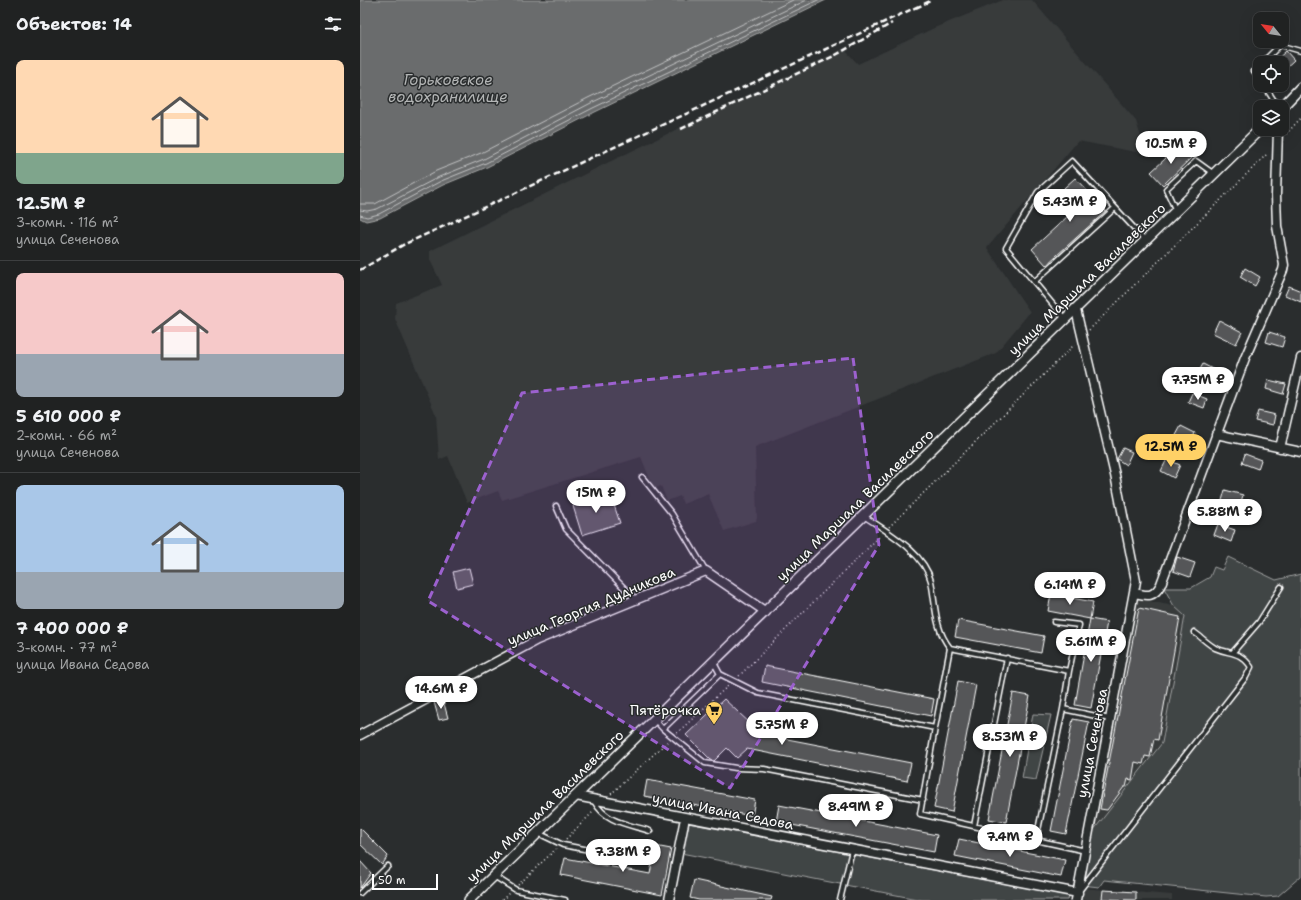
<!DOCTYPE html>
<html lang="ru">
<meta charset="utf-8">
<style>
:root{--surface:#202222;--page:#2d2f2f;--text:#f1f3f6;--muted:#a2a4a5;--line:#3d3f40;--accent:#ffd166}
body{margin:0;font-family:"Shantell Sans",sans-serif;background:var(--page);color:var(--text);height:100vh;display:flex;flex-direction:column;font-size:15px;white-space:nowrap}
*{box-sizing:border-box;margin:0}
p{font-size:13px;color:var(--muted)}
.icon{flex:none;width:22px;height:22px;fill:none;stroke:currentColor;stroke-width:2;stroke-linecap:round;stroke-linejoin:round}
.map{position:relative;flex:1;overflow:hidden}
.sheet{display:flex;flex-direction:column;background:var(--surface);width:360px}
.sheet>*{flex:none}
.needle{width:26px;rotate:300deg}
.fabs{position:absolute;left:893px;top:12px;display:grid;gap:8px}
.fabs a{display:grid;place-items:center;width:36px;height:36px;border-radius:8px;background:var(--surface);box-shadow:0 4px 16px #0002,0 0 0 1px var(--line);font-size:20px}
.scale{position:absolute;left:12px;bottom:10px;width:66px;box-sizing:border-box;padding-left:4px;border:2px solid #fff;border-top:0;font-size:11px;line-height:14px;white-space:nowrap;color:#fff;-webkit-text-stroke:3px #2a2d2e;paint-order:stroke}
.price{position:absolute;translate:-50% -34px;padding:0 9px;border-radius:14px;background:#fff;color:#222;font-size:13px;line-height:26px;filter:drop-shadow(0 1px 2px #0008)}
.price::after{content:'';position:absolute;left:50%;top:24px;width:12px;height:9px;margin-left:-6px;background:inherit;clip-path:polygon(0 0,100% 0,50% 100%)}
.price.on{background:var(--accent);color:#111}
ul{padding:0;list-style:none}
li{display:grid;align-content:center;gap:8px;height:212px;padding:0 16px}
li+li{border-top:1px solid var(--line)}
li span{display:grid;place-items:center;height:124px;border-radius:8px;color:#555}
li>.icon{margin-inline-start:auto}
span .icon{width:72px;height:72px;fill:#fffc;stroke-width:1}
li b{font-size:17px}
h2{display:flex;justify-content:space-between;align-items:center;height:48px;padding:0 16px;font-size:17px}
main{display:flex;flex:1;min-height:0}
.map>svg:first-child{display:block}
</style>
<main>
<section class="sheet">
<h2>Объектов: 14<svg class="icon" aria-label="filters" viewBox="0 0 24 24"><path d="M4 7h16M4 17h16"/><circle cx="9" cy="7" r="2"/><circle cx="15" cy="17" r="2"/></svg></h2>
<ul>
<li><span style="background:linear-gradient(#ffd9b3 75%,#7fa58c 0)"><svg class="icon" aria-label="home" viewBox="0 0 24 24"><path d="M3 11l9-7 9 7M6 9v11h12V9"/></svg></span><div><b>12.5M ₽</b><p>3-комн. · 116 m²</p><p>улица Сеченова</p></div></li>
<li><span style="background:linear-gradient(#f6c9c9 65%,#9aa5b1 0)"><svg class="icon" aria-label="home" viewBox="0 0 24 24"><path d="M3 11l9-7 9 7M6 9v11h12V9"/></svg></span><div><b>5 610 000 ₽</b><p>2-комн. · 66 m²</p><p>улица Сеченова</p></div></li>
<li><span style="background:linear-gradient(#a9c7e8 70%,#9aa5b1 0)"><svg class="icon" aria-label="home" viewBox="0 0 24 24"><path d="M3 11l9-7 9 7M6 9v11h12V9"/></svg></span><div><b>7 400 000 ₽</b><p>3-комн. · 77 m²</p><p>улица Ивана Седова</p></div></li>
</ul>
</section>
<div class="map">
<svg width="941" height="900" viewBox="0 0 941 900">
<rect width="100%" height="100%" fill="#2a2d2e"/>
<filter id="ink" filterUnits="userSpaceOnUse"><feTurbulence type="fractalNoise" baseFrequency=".025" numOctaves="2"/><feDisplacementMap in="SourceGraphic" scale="8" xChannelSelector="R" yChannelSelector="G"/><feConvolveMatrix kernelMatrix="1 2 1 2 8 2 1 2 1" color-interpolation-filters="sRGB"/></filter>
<g filter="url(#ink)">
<path fill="#373a3b" d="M643,0H672L776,121L786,154L718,141L627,248L670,312L636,353L395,447L397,518L396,521L364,531L348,494L323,504L320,496L307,501L301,486L294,489L281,457L142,500L138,491L107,503L88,456L79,460L76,415L35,319L36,303L82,285L70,260V251L247,163L489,46L485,50L498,64L574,28Z
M778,599L814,606L825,616L802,743L733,831Z
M722,888L812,895V900H720Z"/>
<path fill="#414445" stroke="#a0a2a2" d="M868,557L916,580L941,574V876L918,896L906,897L744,880L739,887L722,885L733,831L802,743L825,616L814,606L804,588H831L850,577L854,567L862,570Z
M673,714L691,715L676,780L662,778Z
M328,823L709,896L708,900H562L321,853Z"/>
<path fill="#6a6c6d" stroke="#a6a7a7" d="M0,0H466L235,112L127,167L83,185L20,218L6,221L0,218Z"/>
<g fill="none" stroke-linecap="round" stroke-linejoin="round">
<path stroke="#c3c4c5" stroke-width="1" d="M0,204H15L76,171L121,153L228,98L433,0
M0,210L7,211L17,209L79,177L124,159L231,103L447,0
M0,215L7,217L19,214L81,181L126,163L233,108L458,0"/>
</g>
<path fill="#555758" stroke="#fff" d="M926,51L934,60L922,71V63H913Z
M819,146L831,158L803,185L791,172Z
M715,178L746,211L686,265L672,249L720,205L704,188Z
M885,268L900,277L895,286L880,277Z
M929,286L941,291V302L925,295Z
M859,320L882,332L876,344L853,333Z
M909,332L925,337L922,347L906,342Z
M843,364L860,373L855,382L838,373Z
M908,380L926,384L923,394L906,389Z
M832,393L847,399L844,408L828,402Z
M898,411L915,415L913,425L895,421Z
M821,426L835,433L829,446L814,439Z
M763,448L772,452L766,465L757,459Z
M885,454L901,460L898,469L882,463Z
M807,459L820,465L814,478L801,471Z
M865,490L883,495L879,509L861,504Z
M250,493L260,523L222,535L213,506Z
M858,524L875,530L871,542L854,535Z
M817,557L835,563L830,577L813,571Z
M109,568L113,584L97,588L93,572Z
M691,594L733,602L730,619L688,611Z
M779,608L820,617L798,740L794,739L790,757L785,756L783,764L775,762L772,780L768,779L766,787H764L747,810L740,809Z
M730,619L747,622L731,708L715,705Z
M598,620L684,636L681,653L595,637Z
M405,666L574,699L571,716L402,682Z
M598,681L616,685L592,812L574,808Z
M653,693L670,696L646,822L629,819Z
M364,699L392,725L386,731L551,763L547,781L387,749L377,758L367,748L354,761L351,760L326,735Z
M83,700L88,718L79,720L74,702Z
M713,719L729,722L706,834L691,831Z
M287,780L395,800L392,816L284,796Z
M419,805L577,835L574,852L416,822Z
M0,828L28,856L22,865L0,844Z
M599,839L705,860L701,877L595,856Z
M295,846L311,849L302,895L201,875L205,858L290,874Z
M0,861L11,873L0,888Z
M334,880L412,897L411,900H339L330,898Z
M743,890L776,892V900L742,899Z"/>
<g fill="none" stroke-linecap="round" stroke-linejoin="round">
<defs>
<path id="service" d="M902,63L920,45L941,51
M900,65L894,71L900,79
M904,85L918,107
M816,211L806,189L836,161L854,174
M674,282L755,208
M705,319L646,248L678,192L712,161L786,241
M282,477L312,514L346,571
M196,506L206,529L275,599
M504,516C527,532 564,552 571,581C576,605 574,628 590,648
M694,622L719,625L709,671
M873,652L899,622L921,587
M360,674L398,693L575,728L590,648L709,671L703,709L750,719
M703,709L676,840L726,851
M295,720L303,729L360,674L354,663
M575,728L560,814L676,840
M303,729L345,763L376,768L404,769L563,800
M234,801C246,823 268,824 290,831
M614,826L647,658
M178,833L203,845L282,860L285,848
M134,876L156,890L205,900
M719,891L886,677L891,667C879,650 871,655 855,648C848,644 841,637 834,632
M0,893L28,866
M480,900L492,850"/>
<path id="minor" d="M716,310L755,475L776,581L716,900
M856,434L941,452
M920,448L941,358
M774,593C787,596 794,598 801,584L885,358L923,270L924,265L917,226L916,195L918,129
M0,735L177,640L346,571L406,612
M216,796L718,893
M309,900L324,823"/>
<path id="tertiary" d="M922,107L941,87
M109,900L900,129"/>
</defs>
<use href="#service" stroke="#fff" stroke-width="7"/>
<use href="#minor" stroke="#fff" stroke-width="11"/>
<use href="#tertiary" stroke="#fff" stroke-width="12"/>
<path stroke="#fff" stroke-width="1.5" stroke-dasharray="1 3" stroke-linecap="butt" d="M926,134L941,118
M729,330L908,153
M529,527L715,344
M379,676L521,535
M317,733L369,685
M251,794L308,741
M206,839L234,811
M158,885L196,849
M142,900L149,893"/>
<use href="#service" stroke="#2a2d2e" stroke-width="4"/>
<use href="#minor" stroke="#2a2d2e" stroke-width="8"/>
<use href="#tertiary" stroke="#2a2d2e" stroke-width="9"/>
<path stroke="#fff" stroke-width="2.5" stroke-dasharray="6 3" stroke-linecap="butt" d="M556,8L572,0
M321,129L474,56L532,23
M0,270L43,245L561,5"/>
</g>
</g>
<path fill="#9c61cf" fill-opacity="0.2" stroke="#9c61cf" stroke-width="3" stroke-dasharray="8 5" stroke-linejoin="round" d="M493,358L519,545L370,788L68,601L162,393Z"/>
<defs>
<symbol id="supermarket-pin" viewBox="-11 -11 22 30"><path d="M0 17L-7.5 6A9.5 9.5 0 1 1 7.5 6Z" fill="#ffd166" stroke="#2a2d2e"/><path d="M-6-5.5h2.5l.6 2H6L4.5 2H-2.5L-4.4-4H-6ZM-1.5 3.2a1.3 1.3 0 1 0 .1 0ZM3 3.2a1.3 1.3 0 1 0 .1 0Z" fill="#111"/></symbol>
</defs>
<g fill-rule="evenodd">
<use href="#supermarket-pin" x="344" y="700" width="20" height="27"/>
</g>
<g text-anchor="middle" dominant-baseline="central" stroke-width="3" stroke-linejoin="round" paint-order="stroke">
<g font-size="14" fill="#fff" stroke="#2a2d2e">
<text transform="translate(727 279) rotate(-44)">улица Маршала Василевского</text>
<text transform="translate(495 505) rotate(-44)">улица Маршала Василевского</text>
<text transform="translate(231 606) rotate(-23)">улица Георгия Дудникова</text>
<text transform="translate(732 743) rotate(-79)">улица Сеченова</text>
<text transform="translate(185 806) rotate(-44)">улица Маршала Василевского</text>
<text transform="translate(363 811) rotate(11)">улица Ивана Седова</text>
</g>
<g font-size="14" fill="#fff" stroke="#2a2d2e" text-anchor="end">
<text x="341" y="710">Пятёрочка</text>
</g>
<g font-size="15" font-style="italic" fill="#b4b6b6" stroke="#2a2d2e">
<text x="88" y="80">Горьковское<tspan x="88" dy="17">водохранилище</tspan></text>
</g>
</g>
</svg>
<div class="fabs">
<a><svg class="needle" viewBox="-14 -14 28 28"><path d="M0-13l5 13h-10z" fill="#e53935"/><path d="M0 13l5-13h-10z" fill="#a2a4a5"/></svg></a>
<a><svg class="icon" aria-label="locate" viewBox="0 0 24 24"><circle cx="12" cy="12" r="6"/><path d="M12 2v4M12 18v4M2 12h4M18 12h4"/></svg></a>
<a><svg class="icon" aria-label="layers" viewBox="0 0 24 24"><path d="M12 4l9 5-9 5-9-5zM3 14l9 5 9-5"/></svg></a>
</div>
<div class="scale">50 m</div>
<b class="price" style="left:811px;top:165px">10.5M ₽</b>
<b class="price" style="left:710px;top:223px">5.43M ₽</b>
<b class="price" style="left:838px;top:401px">7.75M ₽</b>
<b class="price on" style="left:811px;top:468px">12.5M ₽</b>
<b class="price" style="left:236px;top:514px">15M ₽</b>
<b class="price" style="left:865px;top:533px">5.88M ₽</b>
<b class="price" style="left:710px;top:606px">6.14M ₽</b>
<b class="price" style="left:731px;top:663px">5.61M ₽</b>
<b class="price" style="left:81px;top:710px">14.6M ₽</b>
<b class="price" style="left:422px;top:746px">5.75M ₽</b>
<b class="price" style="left:650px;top:758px">8.53M ₽</b>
<b class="price" style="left:496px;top:828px">8.49M ₽</b>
<b class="price" style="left:650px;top:858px">7.4M ₽</b>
<b class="price" style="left:263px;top:873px">7.38M ₽</b>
</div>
</main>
